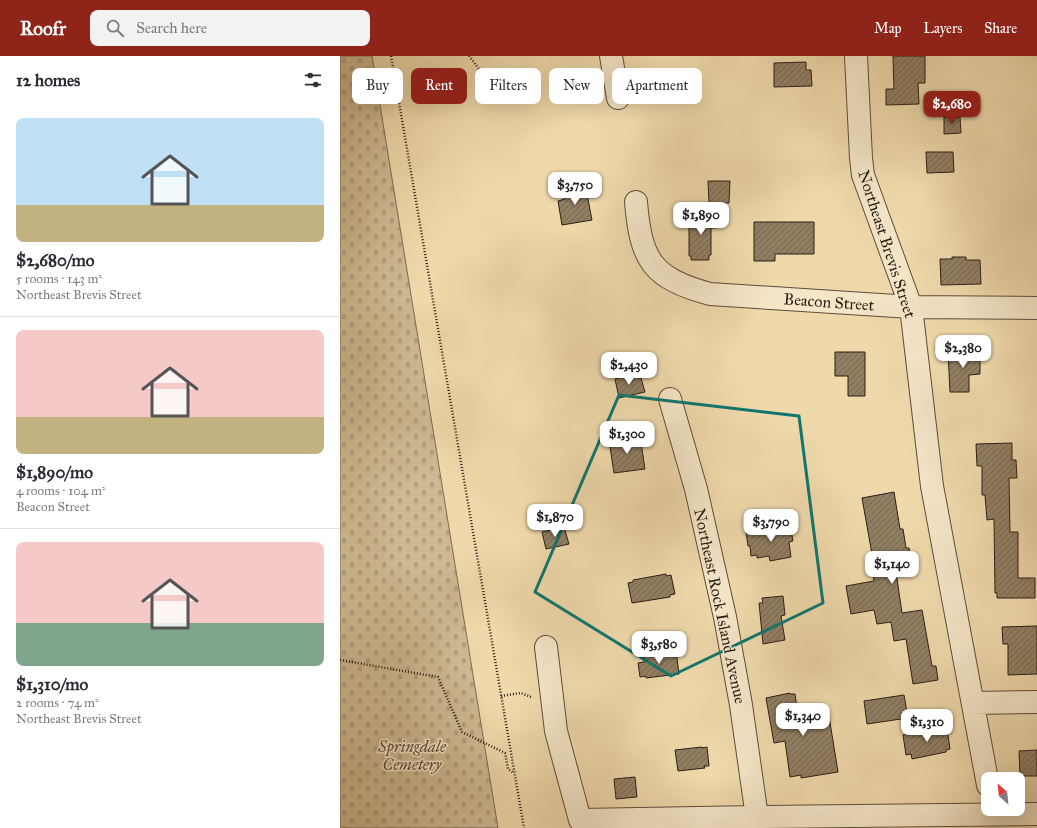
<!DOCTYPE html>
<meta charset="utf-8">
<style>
:root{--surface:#fff;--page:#f2f2f3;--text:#2b2b33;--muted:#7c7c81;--line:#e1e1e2;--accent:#8f2418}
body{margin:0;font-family:"IM FELL Great Primer",serif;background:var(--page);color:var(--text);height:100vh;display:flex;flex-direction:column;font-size:15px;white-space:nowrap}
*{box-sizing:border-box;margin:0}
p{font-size:13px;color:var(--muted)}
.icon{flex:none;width:22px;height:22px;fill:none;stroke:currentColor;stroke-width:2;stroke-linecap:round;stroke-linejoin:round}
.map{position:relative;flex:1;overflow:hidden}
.sheet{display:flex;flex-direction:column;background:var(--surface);width:340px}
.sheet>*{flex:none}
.banner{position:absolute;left:12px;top:12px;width:380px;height:36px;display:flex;gap:8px}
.needle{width:26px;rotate:333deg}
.controls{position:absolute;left:641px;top:716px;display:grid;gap:8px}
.controls a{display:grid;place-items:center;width:44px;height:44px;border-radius:8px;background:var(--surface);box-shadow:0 4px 16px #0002;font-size:20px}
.price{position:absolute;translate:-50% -34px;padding:0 9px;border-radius:8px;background:#fff;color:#222;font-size:13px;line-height:26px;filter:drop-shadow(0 1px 2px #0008)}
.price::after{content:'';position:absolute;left:50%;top:24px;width:12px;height:9px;margin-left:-6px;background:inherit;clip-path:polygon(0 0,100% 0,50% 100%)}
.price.on{background:var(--accent);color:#fff}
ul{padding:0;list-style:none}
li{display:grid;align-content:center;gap:8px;height:212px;padding:0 16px}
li+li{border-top:1px solid var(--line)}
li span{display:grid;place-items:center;height:124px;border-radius:8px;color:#555}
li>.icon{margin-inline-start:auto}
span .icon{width:72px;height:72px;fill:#fffc;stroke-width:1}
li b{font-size:17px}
h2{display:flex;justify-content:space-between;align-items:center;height:48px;padding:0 16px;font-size:17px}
.tag{padding:0 14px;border-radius:8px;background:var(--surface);box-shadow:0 4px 16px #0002;font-size:14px;line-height:36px}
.tag.on{background:var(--accent);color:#fff}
header{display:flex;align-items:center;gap:24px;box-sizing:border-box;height:56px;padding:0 20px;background:var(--accent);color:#fff}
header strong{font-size:19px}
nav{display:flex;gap:22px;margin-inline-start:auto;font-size:14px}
.search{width:280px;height:36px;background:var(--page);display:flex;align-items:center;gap:10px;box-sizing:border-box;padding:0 14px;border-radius:8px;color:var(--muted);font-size:15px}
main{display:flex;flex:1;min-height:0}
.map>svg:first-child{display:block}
</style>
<header>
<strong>Roofr</strong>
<div class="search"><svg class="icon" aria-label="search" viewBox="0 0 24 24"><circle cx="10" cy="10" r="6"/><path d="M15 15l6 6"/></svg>Search here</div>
<nav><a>Map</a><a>Layers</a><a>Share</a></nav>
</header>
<main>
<section class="sheet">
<h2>12 homes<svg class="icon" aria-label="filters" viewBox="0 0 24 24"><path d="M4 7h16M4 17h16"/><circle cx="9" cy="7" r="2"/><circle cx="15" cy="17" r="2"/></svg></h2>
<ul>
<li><span style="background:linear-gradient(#bfe0f5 70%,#c2b280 0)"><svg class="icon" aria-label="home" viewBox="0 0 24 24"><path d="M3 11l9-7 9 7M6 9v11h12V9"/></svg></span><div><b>$2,680/mo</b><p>5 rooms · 143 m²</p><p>Northeast Brevis Street</p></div></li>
<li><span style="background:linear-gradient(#f6c9c9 70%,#c2b280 0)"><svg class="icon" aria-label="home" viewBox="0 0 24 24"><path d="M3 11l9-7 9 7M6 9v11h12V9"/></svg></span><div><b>$1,890/mo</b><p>4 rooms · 104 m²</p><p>Beacon Street</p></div></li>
<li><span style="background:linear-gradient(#f6c9c9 65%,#7fa58c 0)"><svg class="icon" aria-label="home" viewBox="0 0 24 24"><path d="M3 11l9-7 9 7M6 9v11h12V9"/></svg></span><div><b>$1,310/mo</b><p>2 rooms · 74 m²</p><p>Northeast Brevis Street</p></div></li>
</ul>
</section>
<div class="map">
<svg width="697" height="772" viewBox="0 0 697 772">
<defs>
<pattern id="cemetery-stones" width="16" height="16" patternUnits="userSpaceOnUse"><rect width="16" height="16" fill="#ceb992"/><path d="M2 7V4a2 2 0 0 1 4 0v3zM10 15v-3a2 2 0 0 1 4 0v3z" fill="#b19f7d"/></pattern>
<pattern id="building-hatch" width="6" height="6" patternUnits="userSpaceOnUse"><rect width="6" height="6" fill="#917f63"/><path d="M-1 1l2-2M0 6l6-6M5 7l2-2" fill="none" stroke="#776751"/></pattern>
</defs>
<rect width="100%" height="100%" fill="#efd9ab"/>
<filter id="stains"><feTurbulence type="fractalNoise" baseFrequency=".005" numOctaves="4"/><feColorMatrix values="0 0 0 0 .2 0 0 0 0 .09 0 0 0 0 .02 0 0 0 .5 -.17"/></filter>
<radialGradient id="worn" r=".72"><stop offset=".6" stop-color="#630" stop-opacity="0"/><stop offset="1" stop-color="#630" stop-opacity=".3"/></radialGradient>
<path fill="url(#cemetery-stones)" stroke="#7c6c54" d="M0,0H32L158,772H0Z"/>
<path fill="url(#building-hatch)" stroke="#2b1e16" d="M553,0H585V27H578L579,48L546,49V33H554Z
M466,6V14H471L472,30L434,31V7Z
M604,61H620L621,77L604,78Z
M586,96H613L614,116L587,117Z
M368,125H390L389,147H369Z
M245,128L252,164L222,169L218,145L225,143L223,132Z
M355,157H376V172H371V199H369V204H351V200H349V161H355Z
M414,166H474V198H435V205H414Z
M612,201H626V204H640L641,228L601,229L600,203H612Z
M640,295V318L629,319V336H610L608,296Z
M495,296H525V340H508V320H495Z
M296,318L297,322H301L305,336L279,342L275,323Z
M300,380L305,413L274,417L269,385Z
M672,387V404H676L677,422H669L670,476H678V522H695V542H657V537H655L654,463L647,464L645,439H642V410H637L636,388Z
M554,436L560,473H563L566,492H569L572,514L556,516L562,557L582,554L592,610H596L598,624L573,628L566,583L554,585L551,566L537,568L534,554L511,558L506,530L534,525L530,498H532L522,442Z
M450,469L453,485L449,486L451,501L430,505L429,500L417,502V499L411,500L410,490H408L406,476Z
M224,471L229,488L206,493L202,476Z
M326,518V520L331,519L335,538L330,539V541L292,547L288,527L293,526V524Z
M443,540L445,559L441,560L445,584L423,588L419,547H423L422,542Z
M697,570V618L668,619V588H663L662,571Z
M336,595L339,618L306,622V620L300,621L298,607L304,606L303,598Z
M450,637V638H455L458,659L488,654L498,716L461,722V719L450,721L445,685L434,687L426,642Z
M564,639L568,662L527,668L524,645Z
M602,672V674L607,673L610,693L606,694V696L572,703L571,698L566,699L563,679Z
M362,691V692L367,691L369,710H364L365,712L338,715L335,694Z
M697,694V720H680L679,695Z
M295,721L297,741L276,743L274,723Z"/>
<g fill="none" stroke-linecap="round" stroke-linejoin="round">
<defs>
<path id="minor" d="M271,0L278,42
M516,0L521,102L523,119L571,251L592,430L648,729
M296,146C301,205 312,222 370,238L571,251L697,252
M330,343L356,433L385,561L401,649L417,761
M206,591L216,675L240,764L417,761L697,758
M633,647L697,646"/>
</defs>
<use href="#minor" stroke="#5c4d3b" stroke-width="24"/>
<path stroke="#2b1e16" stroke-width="2.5" stroke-dasharray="1 2" stroke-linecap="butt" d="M51,0L184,772
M129,0L139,13
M0,604L98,621L122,676L165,697L168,713L174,717
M161,640L181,637L191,641"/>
<use href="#minor" stroke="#f5e6c8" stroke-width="22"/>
</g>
<path fill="none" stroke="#0f766e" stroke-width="3" stroke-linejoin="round" d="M279,339L459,360L483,547L331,620L195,536Z"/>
<g text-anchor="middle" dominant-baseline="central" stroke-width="3" stroke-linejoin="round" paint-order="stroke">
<g font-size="16" fill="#2b1e16" stroke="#f5e6c8">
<text transform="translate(547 188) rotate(72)">Northeast Brevis Street</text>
<text transform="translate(489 246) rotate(4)">Beacon Street</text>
<text transform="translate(380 550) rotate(78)">Northeast Rock Island Avenue</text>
</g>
<g font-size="16" font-style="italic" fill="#5c4c3b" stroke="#f5e6c8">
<text x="72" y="690">Springdale<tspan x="72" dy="18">Cemetery</tspan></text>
</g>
</g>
<rect width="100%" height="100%" filter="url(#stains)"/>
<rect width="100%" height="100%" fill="url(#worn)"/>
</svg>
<div class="controls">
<a><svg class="needle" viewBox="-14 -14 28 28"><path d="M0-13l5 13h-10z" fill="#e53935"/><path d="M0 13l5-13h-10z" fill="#7c7c81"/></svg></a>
</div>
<b class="price on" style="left:612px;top:69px">$2,680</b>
<b class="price" style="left:235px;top:150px">$3,750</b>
<b class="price" style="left:361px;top:180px">$1,890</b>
<b class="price" style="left:623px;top:313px">$2,380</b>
<b class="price" style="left:289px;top:330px">$2,430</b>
<b class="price" style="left:287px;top:399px">$1,300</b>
<b class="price" style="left:215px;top:482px">$1,870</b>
<b class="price" style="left:431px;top:487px">$3,790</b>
<b class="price" style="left:552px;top:529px">$1,140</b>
<b class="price" style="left:319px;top:609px">$3,580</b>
<b class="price" style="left:463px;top:681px">$1,340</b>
<b class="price" style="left:587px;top:687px">$1,310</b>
<div class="banner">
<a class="tag">Buy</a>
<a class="tag on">Rent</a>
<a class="tag">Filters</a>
<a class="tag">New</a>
<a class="tag">Apartment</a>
</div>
</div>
</main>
